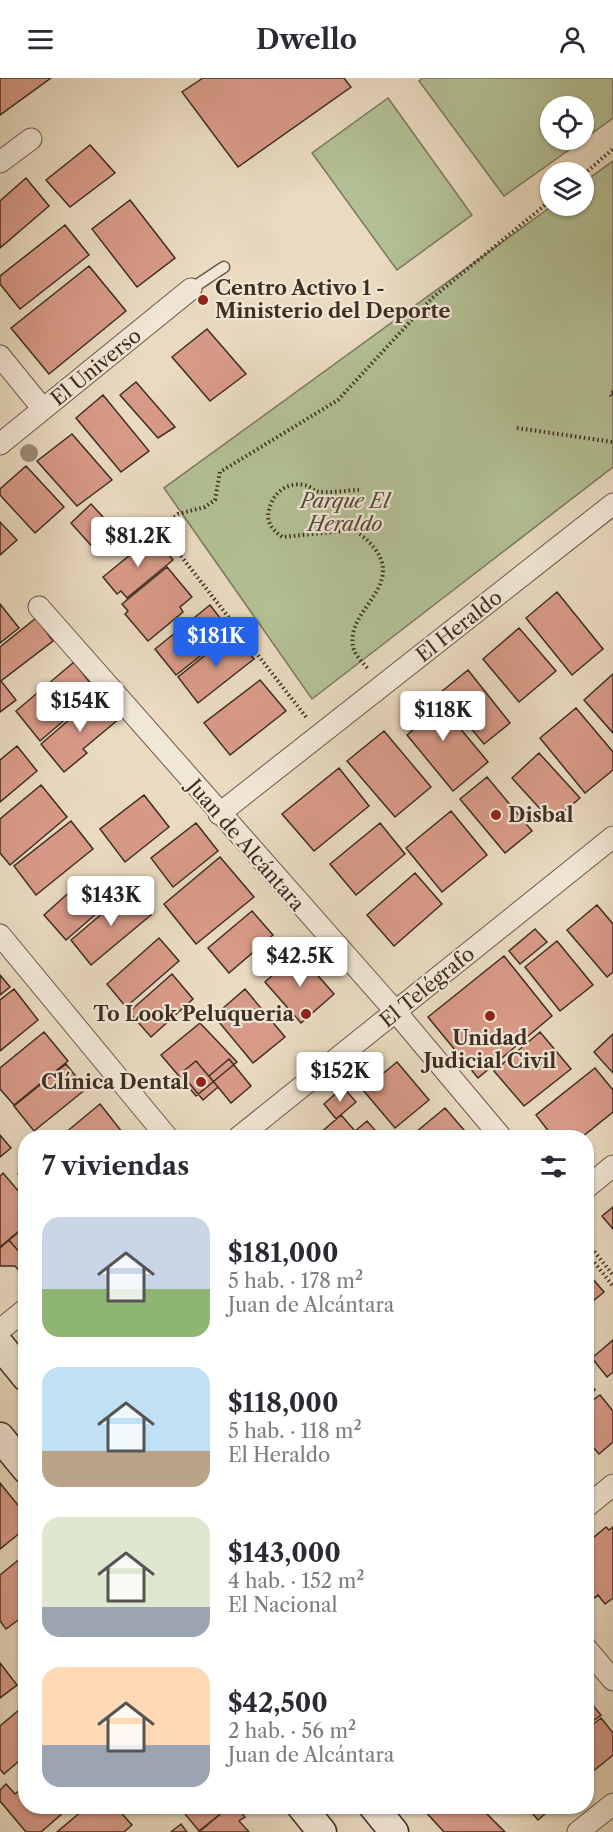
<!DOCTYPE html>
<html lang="es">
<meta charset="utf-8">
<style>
:root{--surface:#fff;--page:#f2f2f3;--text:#2b2b33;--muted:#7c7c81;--accent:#2563eb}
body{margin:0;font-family:"Libre Caslon Text",serif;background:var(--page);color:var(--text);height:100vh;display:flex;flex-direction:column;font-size:22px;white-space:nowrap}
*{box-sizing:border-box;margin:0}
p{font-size:20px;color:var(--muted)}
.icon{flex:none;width:33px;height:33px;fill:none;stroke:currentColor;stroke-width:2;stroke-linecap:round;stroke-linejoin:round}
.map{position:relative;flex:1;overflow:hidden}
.panel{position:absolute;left:18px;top:1052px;width:576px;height:684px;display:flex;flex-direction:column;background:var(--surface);border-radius:24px;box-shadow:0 2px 4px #0004}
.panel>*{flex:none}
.buttons{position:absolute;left:540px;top:18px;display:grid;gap:12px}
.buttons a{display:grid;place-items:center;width:54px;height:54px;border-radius:50%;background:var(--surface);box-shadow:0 2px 4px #0004;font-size:30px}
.price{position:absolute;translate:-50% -51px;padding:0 14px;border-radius:6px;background:#fff;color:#222;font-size:20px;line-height:39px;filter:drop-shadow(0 2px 3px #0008)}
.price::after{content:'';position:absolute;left:50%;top:36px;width:18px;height:14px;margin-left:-9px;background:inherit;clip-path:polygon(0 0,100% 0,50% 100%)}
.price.current{background:var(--accent);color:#fff}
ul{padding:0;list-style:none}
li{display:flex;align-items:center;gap:18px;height:150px;padding:0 24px}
li span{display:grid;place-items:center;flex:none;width:168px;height:120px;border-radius:18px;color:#555}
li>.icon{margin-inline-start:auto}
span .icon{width:72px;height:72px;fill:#fffc;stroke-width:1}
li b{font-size:26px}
h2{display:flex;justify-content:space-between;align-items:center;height:72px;padding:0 24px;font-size:26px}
header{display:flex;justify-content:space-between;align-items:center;height:78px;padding:0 24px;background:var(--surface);font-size:27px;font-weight:700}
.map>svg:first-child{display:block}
</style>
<header><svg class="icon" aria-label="menu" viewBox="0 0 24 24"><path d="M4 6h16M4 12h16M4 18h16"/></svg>Dwello<svg class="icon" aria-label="person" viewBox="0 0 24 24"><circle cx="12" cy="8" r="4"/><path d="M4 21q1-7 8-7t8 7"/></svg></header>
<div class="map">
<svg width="613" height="1754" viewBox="0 0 613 1754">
<rect width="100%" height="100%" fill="#e9dac0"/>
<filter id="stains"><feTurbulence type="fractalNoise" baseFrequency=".00333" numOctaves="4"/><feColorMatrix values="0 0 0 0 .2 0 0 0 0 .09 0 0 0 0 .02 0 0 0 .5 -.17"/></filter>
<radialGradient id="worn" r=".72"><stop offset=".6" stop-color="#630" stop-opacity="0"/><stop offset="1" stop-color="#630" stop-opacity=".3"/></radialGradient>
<path fill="#b3c095" stroke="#79775c" stroke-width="1.5" d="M423,0H613V40L584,61V28H550V62H583L504,118L419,3Z
M388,20L472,137L397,192L312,75Z
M613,83V389L312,621L164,410L552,128H584V104Z"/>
<path fill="#d89a88" stroke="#3f2e22" stroke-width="1.5" d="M0,0H51L0,37Z
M203,0H344L351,9L238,89L182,14Z
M90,67L115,95L70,129L46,102Z
M26,100L49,128L0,170V123Z
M130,122L175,180L137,209L92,151Z
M65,147L89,177L20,231L0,206V198Z
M89,188L126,233L49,296L11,250Z
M207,251L246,296L210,323L172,279Z
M136,304L175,349L158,360L120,317Z
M103,317L149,373L121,394L76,340Z
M72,356L112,402L77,428L37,383Z
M26,388L64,429L35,455L0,417V411Z
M91,426L117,454L97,474L71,445Z
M0,444L17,462L0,477Z
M153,458L173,482L127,520L121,513L117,516L103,499Z
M167,489L192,519L180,529L183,534L148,563L125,536L128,533L122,526Z
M557,514L603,571L572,597L526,540Z
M0,526L19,550L0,565Z
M210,527L231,554L176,597L155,571Z
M36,540L53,563L1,603L16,622L0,634V569Z
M519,550L556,593L519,624L483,581Z
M233,555L254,581L198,625L178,599Z
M74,584L97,614L40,663L16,633Z
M468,592L510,645L484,666L441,614Z
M613,596V655L584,622Z
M260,602L286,633L230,677L204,645Z
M430,614L488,684L453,713L407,657L414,651L403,637Z
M99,616L119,641L83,671L87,675L64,694L41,666Z
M576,630L613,674V692L585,715L540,660Z
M384,653L431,709L395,739L347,683Z
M17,668L37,693L0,724V682Z
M539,675L580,720L552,744L512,700Z
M339,690L369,728L314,773L282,736Z
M487,699L532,753L505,775L460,721Z
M41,707L67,739L10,787L0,775V741Z
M144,717L169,749L125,784L100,751Z
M451,733L487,777L442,814L406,770Z
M71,743L93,771L36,817L14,788Z
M196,745L218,773L173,809L151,780Z
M380,745L405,776L356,817L330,786Z
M220,779L254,819L196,866L164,826Z
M415,795L442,826L394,868L367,837Z
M75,809L97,835L66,862L44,837Z
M130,812L151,837L91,887L71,862Z
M597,827L613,846V894L607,899L567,852Z
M252,833L273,857L229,895L208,870Z
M535,851L547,864L520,886L509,873Z
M159,860L179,883L126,929L107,906Z
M557,863L593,907L560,933L525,889Z
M298,875L334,916L301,945L265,904Z
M504,878L552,938L478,1000L428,939Z
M172,896L193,921L151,959L129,934Z
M0,897L10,909L0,917Z
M14,911L38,942L0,973V922Z
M245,911L285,959L253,985L214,938Z
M200,945L237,984L196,1018L161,977Z
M44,954L68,983L14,1027L0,1011V990Z
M540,954L571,991L524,1028L494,993Z
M613,956V995L594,974Z
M229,981L251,1008L231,1025L209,998Z
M196,983L218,1009L203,1022L181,995Z
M397,984L429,1022L395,1050L363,1012Z
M66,986L86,1011L34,1053L14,1028Z
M595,990L613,1012V1034L582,1059H553L536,1037Z
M343,1009L356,1024L336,1041L324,1026Z
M100,1026L126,1059H68L65,1055Z
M445,1030L470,1059H410Z
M341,1037L355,1053L367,1043L381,1059H319L318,1057Z
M0,1057L11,1070L0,1079Z
M26,1090V1106L18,1096Z
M3,1095L26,1122V1147L0,1169V1098Z
M613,1129V1151L602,1138Z
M25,1149L26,1150V1182L9,1162Z
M9,1162L26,1182V1193L22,1196L15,1188H0V1170Z
M586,1193L604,1214L586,1229Z
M613,1262V1294L607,1299L592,1280Z
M586,1301L595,1312L586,1319Z
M600,1317L613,1333V1364L599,1376L586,1361V1327Z
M0,1405L26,1437V1450L0,1471Z
M606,1449L609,1452L613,1449V1520L605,1526L598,1517L595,1520L586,1510V1470L590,1468L587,1465Z
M26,1476V1536L6,1551L0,1543V1497Z
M0,1585L17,1607L0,1620Z
M586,1619L601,1637L586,1648Z
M26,1626V1677L4,1696L0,1691V1648Z
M601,1640L613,1655V1677L586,1699V1652Z
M6,1706L15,1716L26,1707V1728H71L41,1754H26L0,1723V1712Z
M88,1728H115L132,1747L124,1754H57Z
M184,1728H230L199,1753L181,1731Z
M230,1728H236L245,1739L239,1743L249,1754H199Z
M429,1728H479L505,1754H444L424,1732Z
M526,1728H554L538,1742Z
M181,1746L187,1754H171Z"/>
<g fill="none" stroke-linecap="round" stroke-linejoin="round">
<defs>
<path id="lane" d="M191,211L224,189"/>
<path id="street" d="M0,84L31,61
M0,278L43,331
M0,366L191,211
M39,529L396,934L501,1059
M219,736L613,426
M0,857L167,1059
M239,1059L613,759
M586,1110L613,1088
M0,1252L26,1231
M586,1429L613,1407
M586,1570L613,1602
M578,1754L613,1726"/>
<path id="secondary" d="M0,1267L26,1299
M0,1359L26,1391
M301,1728L322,1754
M373,1728L394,1754"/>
</defs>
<use href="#lane" stroke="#6a594a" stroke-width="13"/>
<use href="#street" stroke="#6a594a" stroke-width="23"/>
<use href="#secondary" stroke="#3f2e22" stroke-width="31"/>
<path stroke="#3f2e22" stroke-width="4" stroke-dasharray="1.5 3" stroke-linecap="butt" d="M584,96L613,71
M613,314L610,316L613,320
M517,350L613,364
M359,412C347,412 328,416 316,413C312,411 308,407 304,407C286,404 273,415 269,432C266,445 272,451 282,459L355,452C425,504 340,528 354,572C356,578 364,586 368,591
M306,639L160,451L178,436L205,429L215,422L220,394L338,322L432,220L550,123
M586,1163L613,1197
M586,1174L613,1208"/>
<use href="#lane" stroke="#f1e7d6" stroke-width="10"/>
<use href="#street" stroke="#f1e7d6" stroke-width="21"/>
<use href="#secondary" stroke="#f1e7d6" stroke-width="28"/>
</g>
<circle fill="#988b76" cx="29" cy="375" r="9"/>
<g fill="#8f2418" stroke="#f1e7d6" stroke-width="2">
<circle cx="203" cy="222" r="6"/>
<circle cx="496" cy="737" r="6"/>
<circle cx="306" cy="936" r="6"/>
<circle cx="490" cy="938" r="6"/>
<circle cx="201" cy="1004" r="6"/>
</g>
<g text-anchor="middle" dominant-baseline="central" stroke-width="4.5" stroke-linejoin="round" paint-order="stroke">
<g font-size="20" font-weight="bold" fill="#3f2e22" stroke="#f1e7d6" text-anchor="start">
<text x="215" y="210">Centro Activo 1 -<tspan x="215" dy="23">Ministerio del Deporte</tspan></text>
<text x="508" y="737">Disbal</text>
<text x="294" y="936" text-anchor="end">To Look Peluqueria</text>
<text x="490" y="960" text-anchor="middle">Unidad<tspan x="490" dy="23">Judicial Civil</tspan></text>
<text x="189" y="1004" text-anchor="end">Clínica Dental</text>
</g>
<g font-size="20" fill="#3f2e22" stroke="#f1e7d6">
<text transform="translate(96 289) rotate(-39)">El Universo</text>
<text transform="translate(459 548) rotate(-38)">El Heraldo</text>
<text transform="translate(246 767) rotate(49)">Juan de Alcántara</text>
<text transform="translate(427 909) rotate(-39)">El Telégrafo</text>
</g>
<g font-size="20" font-style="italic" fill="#564b39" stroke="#f1e7d6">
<text x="345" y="423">Parque El<tspan x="345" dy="23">Heraldo</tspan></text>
</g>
</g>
<rect width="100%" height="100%" filter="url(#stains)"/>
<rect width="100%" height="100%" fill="url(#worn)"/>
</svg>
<div class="buttons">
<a><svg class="icon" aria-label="locate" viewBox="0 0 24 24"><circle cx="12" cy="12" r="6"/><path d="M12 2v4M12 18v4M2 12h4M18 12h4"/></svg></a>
<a><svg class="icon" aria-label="layers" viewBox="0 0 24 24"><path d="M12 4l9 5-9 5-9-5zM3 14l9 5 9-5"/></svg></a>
</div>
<b class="price" style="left:138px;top:490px">$81.2K</b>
<b class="price current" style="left:216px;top:590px">$181K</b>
<b class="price" style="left:80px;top:655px">$154K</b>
<b class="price" style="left:443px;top:664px">$118K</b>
<b class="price" style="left:111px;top:849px">$143K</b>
<b class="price" style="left:300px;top:910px">$42.5K</b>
<b class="price" style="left:340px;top:1025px">$152K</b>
<section class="panel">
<h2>7 viviendas<svg class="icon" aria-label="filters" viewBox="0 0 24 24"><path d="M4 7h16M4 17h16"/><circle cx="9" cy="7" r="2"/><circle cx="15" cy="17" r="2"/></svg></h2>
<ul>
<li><span style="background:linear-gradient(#c9d6e8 60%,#8fb573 0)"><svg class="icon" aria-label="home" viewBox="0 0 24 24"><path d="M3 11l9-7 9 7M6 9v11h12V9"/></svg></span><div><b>$181,000</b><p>5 hab. · 178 m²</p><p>Juan de Alcántara</p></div></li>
<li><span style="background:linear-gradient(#bfe0f5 70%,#b9a48a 0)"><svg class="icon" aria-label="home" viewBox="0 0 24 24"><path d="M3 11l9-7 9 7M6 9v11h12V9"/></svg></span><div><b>$118,000</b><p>5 hab. · 118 m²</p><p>El Heraldo</p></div></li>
<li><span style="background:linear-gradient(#dfe7d0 75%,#9aa5b1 0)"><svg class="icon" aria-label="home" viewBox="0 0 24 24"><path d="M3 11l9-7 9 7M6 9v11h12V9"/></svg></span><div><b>$143,000</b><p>4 hab. · 152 m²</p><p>El Nacional</p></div></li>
<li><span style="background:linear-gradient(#ffd9b3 65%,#9aa5b1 0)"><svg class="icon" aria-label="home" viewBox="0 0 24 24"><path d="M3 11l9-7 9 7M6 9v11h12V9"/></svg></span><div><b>$42,500</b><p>2 hab. · 56 m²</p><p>Juan de Alcántara</p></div></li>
</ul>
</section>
</div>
